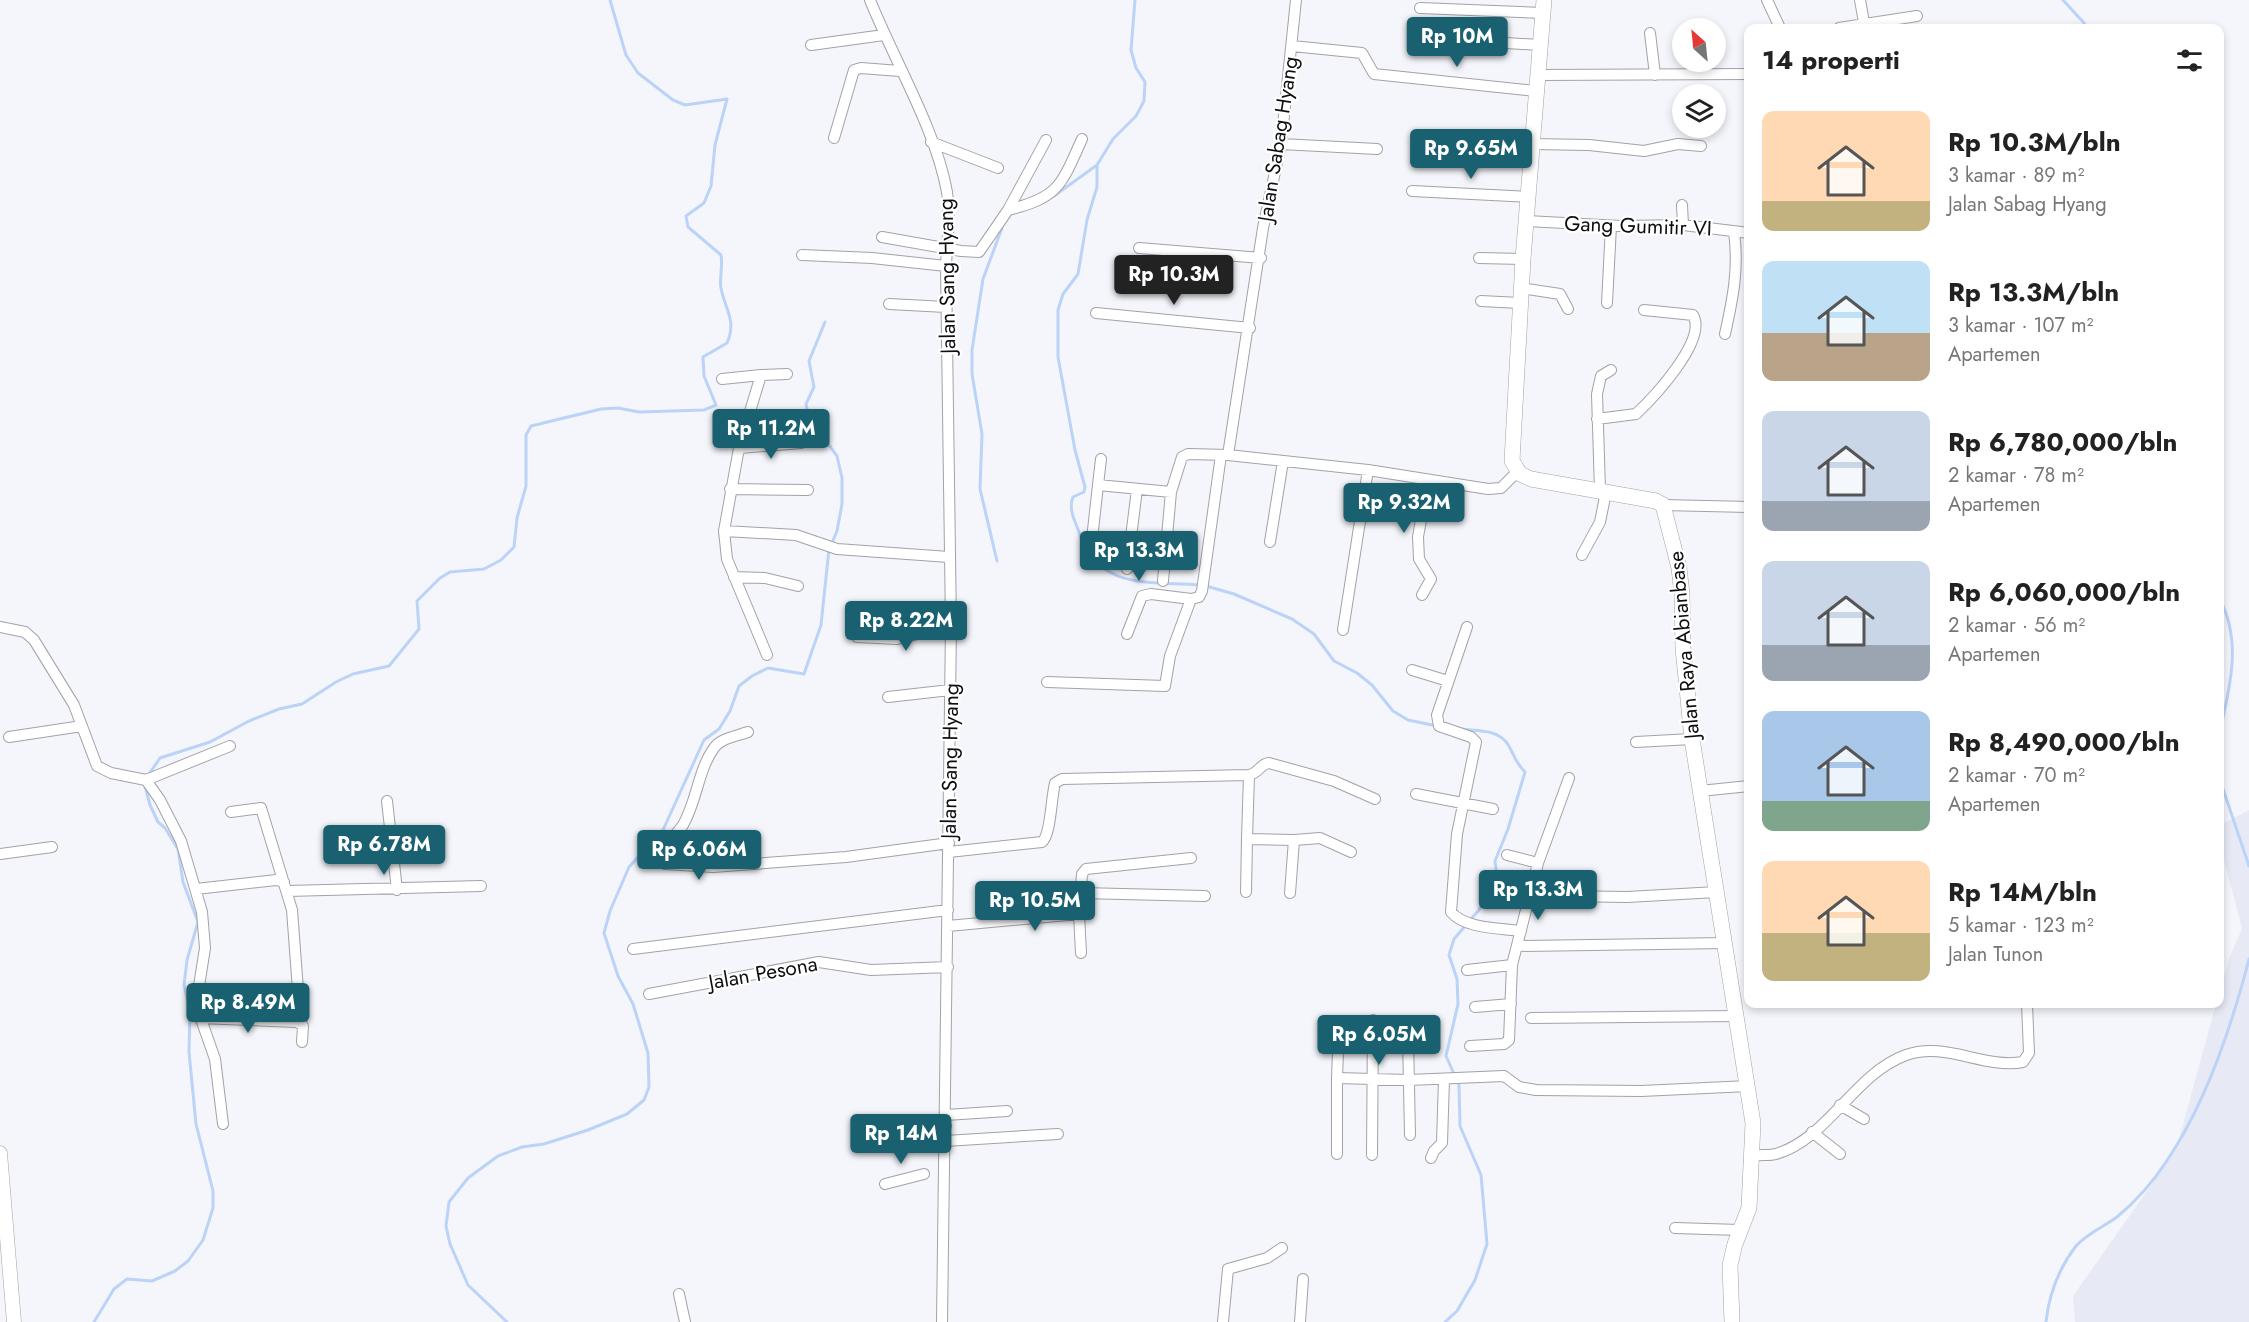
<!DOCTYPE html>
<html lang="id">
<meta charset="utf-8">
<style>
:root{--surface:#fff;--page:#f6f6f6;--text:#222;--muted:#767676;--accent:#196171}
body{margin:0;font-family:Jost,sans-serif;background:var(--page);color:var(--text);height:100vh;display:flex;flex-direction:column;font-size:22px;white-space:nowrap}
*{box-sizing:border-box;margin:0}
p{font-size:20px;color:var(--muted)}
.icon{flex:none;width:33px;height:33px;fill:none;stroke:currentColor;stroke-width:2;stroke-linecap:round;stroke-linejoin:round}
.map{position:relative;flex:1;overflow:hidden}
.panel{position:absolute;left:1744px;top:24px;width:480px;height:984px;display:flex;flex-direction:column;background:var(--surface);border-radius:12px;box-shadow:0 3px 9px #0003}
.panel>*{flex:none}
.needle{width:39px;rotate:333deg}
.tools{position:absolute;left:1672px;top:18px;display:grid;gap:12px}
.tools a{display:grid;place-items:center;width:54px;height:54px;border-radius:50%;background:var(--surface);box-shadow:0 3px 9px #0003;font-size:30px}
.price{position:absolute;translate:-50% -51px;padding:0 14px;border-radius:6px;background:var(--accent);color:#fff;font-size:20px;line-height:39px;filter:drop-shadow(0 2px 3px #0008)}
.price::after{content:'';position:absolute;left:50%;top:36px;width:18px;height:14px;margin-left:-9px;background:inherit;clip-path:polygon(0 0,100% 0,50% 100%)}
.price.current{background:#222;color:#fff}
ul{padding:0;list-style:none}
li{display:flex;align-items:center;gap:18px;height:150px;padding:0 18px}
li span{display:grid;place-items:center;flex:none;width:168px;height:120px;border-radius:12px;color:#555}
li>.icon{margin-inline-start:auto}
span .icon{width:72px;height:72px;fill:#fffc;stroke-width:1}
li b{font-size:26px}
h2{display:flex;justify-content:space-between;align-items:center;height:72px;padding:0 18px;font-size:26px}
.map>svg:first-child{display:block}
</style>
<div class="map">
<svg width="2249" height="1322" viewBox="0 0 2249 1322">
<rect width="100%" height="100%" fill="#f5f6fb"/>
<path fill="#e7e9f5" d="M2249,810V1322H2075L2073,1296L2176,1150L2216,1004H2220V990L2229,959L2242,928L2220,845V825Z"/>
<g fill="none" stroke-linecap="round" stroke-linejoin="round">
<path stroke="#bbd3f7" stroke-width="3" d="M2063,0L2084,23L2086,28
M1097,165V187L1087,220L1078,274L1063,294L1058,310V357L1075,450L1085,487L1084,492L1073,497C1068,509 1075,521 1079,532C1098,591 1151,581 1200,585
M1054,196L1097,165L1113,139L1136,116L1144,101L1145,82L1136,68L1131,50L1135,0
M825,322L809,361L814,387L806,404L809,418L837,456L842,478V504L837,531L832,543
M997,561L980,489L982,434L972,374V350L983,279L1002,228
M1206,586L1234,594L1292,619L1314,634L1334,661L1357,673L1372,685L1393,711L1408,720L1437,726
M2220,600C2242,641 2230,687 2220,731
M1462,729C1478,731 1496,729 1507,743C1514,753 1514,761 1525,772L1508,829L1495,861L1497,877L1479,910L1470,920
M147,777L160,758L210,742L249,721L279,709L302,704L336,682L353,674L389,666L419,629L417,601L440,578L450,572L484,569L501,560L514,547L517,518L526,486V435L531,426L601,409L618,408L639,412L704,410L716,405L704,376L703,357L727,343C737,320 725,310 721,288C719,282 723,267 721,255L688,227L686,216L704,203L711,186L715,145L727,99L685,105L673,100L638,73L626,55L610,0
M2220,780L2249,866
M94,1322L114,1289L127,1279L152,1281L175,1271L188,1261L203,1240L213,1208V1191L196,1124L189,1052L190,1010L184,985L187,960L198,922L183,882L178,849L165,828L158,822L150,805L145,786
M507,1322L468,1285L450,1244L446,1226L449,1202L468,1178L498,1156L522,1147L544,1144L588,1130L627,1114L644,1100L649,1087L648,1053L633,1004L618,976L604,933L610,911L629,867L663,830L704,740L719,729L730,711L739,686L752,676L768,668L804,674L821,625L829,549
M1445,1322L1457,1311L1475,1280L1487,1244L1481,1175L1460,1126L1459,1085L1446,1056L1458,1004L1457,979L1449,955L1454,939L1466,925
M2046,1322C2049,1295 2059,1268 2076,1246C2086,1234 2105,1226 2117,1217C2135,1202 2153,1182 2166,1162C2205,1105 2232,1025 2249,959"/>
<defs>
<path id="minor" d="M870,0C894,60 936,130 947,192C951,217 947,241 946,266L951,626L942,1322
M1767,0L1780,28
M1860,0L1865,28
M1420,8L1543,13
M1839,28L1917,16
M1650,33L1655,75
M1474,41L1540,45
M811,45L884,35
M1292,46L1362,53L1374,74L1536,91
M1537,75L1749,74
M834,138L854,70L861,68L900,71
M931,142L998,168
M1281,144L1377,149
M1532,144L1589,145L1644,151L1678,144L1701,146
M1448,151L1532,157
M1412,191L1529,197
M1682,205L1683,225
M1008,210L1046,140
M1527,221L1621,226L1683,225L1749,233
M882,237L961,251L979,252L1008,210C1060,197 1061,185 1082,139
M1139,248L1261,258
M802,255L872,258L946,266
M1479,258L1523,259
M1521,288L1560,294L1568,309
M1481,301L1520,303
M1607,303L1611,226
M889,304L946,307
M1096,313L1250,328
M1725,334C1733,298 1739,268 1734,232
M787,374L761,375L739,448L724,531L796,535L837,549L949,557
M722,379L761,375
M1597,419L1636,414C1653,398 1708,340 1693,315L1644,310
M739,448L801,443
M1228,455L1263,228L1281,144L1296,0
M1098,485L1101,459
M730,489L808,490
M1600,490L1597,394L1601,376L1611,370
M1663,505L1749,507
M724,531L727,559L767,655
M1092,539L1098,485L1171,492
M1270,542L1283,461
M1582,555L1600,522L1606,492
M1127,569L1137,489
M734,577L765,578L798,586
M1163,581L1171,492L1182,457L1188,454L1228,455L1368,470L1488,489L1501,488L1517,472
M1422,595L1431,579L1419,559L1418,537L1428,480
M0,627L25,632L34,640L74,705L97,766L111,773L146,780L160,800L181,841L202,912L205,948L196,1005L215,1059L223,1124
M1467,627L1437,715L1439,726L1471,737L1476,742L1457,834L1451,912C1465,929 1501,928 1521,931
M1343,630L1368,470
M1127,634L1142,596L1151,594L1191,599
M857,637L897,639L951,626
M1412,670L1448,681
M1047,682L1165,686L1170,656L1191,599L1199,597L1202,591L1221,455
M888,697L950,690
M748,732C737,736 721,738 714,748C698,770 697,801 683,825C676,836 660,847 661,860L665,864L713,867L846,857L949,843
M9,737L82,726
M1636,742L1692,739
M1249,775C1259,773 1260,764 1269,763L1334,781L1375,799
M146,780L230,746
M1700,791L1749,786
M1416,794L1493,809
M387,801L397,890
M231,812L261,808L292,910L298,990
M1294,840L1320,838L1351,852
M949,852L1042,842C1051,835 1051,798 1055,783L1062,779L1249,775L1247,839L1294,840L1290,893
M0,854L52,847
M1507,855L1538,863
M1508,888L1530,892
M196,889L276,880L284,882
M287,891L481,886
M1246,892L1247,839
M1081,893L1205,896
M1560,896L1627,897L1717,892
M1079,914L1081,953
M948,926L1079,914L1082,874L1086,869L1191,858
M1517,946L1726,943
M633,949L948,910
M1467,970L1512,965
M649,994L819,962L871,970L948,967
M1475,1007L1511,1004
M199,1018L297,1022L303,1026L302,1042
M1531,1018L1738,1016
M1339,1024L1337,1078L1409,1080L1504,1076L1519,1087L1536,1090L1641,1091L1749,1086
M1408,1037L1410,1135
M1470,1046L1504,1044L1509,1040L1512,965L1538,863L1569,778
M1840,1105L1864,1119
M946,1115L1007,1111
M1812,1132L1840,1154
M877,1134L946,1126
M945,1141L1058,1134
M1337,1154V1078
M1372,1155L1373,1020
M1753,1156C1761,1154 1769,1156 1776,1154C1829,1138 1854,1074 1906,1055C1946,1041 1983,1069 2023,1062L2029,1053L2027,1004
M1431,1158L1434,1151L1442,1143L1444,1079
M885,1184L924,1174
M1675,1228L1740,1230
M679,1294L685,1322
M1223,1322L1228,1269L1267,1258L1282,1248
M1300,1322L1303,1279"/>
<path id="tertiary" d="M0,1153L14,1322"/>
<path id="secondary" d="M1544,0L1523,259L1512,461L1520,474L1531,479L1656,501L1663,505L1679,568L1682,594L1683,648L1692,739L1753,1123L1749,1208L1735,1244L1730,1265L1732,1322"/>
</defs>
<use href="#minor" stroke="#a2a2a7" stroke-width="12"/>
<use href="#tertiary" stroke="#a2a2a7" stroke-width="15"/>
<use href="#secondary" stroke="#a2a2a7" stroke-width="16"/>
<use href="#minor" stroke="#fff" stroke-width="10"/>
<use href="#tertiary" stroke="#fff" stroke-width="14"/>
<use href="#secondary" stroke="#fff" stroke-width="15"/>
</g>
<g text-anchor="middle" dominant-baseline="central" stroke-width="4.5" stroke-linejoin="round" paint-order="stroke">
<g font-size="21" fill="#0e0e10" stroke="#fff">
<text transform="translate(1278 139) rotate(-81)">Jalan Sabag Hyang</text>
<text transform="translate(1638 226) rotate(2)">Gang Gumitir VI</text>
<text transform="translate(947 276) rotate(-91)">Jalan Sang Hyang</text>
<text transform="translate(1684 645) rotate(-95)">Jalan Raya Abianbase</text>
<text transform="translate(950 761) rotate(-89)">Jalan Sang Hyang</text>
<text transform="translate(763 973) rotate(-10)">Jalan Pesona</text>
</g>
</g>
</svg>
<div class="tools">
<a><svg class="needle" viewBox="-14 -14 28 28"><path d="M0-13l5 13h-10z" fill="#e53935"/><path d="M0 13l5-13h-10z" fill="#767676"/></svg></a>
<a><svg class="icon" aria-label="layers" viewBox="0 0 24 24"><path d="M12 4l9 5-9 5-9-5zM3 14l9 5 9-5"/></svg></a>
</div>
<b class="price" style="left:1457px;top:68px">Rp 10M</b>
<b class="price" style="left:1471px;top:180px">Rp 9.65M</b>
<b class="price current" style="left:1174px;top:306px">Rp 10.3M</b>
<b class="price" style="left:771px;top:460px">Rp 11.2M</b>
<b class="price" style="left:1404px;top:534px">Rp 9.32M</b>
<b class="price" style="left:1139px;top:582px">Rp 13.3M</b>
<b class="price" style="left:906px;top:652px">Rp 8.22M</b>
<b class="price" style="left:384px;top:876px">Rp 6.78M</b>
<b class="price" style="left:699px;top:881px">Rp 6.06M</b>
<b class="price" style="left:1538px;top:921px">Rp 13.3M</b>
<b class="price" style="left:1035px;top:932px">Rp 10.5M</b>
<b class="price" style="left:248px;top:1034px">Rp 8.49M</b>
<b class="price" style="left:1379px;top:1066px">Rp 6.05M</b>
<b class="price" style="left:901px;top:1165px">Rp 14M</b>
<section class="panel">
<h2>14 properti<svg class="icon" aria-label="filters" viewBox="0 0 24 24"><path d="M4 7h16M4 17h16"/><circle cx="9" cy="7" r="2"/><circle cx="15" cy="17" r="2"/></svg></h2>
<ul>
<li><span style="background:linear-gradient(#ffd9b3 75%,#c2b280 0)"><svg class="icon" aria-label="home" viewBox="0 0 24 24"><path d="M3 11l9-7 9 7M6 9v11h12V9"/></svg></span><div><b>Rp 10.3M/bln</b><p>3 kamar · 89 m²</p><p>Jalan Sabag Hyang</p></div></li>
<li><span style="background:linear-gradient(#bfe0f5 60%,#b9a48a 0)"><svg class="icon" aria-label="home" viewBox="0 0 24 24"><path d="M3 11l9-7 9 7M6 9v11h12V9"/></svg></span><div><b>Rp 13.3M/bln</b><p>3 kamar · 107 m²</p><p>Apartemen</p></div></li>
<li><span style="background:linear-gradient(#c9d6e8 75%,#9aa5b1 0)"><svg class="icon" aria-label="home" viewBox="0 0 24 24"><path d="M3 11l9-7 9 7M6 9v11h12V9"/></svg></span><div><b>Rp 6,780,000/bln</b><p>2 kamar · 78 m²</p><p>Apartemen</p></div></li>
<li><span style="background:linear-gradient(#c9d6e8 70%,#9aa5b1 0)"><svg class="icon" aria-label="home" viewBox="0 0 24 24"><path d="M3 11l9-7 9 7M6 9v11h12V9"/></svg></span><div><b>Rp 6,060,000/bln</b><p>2 kamar · 56 m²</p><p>Apartemen</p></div></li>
<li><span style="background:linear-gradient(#a9c7e8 75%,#7fa58c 0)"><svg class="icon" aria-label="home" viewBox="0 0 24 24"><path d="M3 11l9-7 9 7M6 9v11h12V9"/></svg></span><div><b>Rp 8,490,000/bln</b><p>2 kamar · 70 m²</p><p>Apartemen</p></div></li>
<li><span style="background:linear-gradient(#ffd9b3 60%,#c2b280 0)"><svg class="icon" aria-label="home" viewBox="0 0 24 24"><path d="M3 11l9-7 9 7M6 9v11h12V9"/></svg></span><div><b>Rp 14M/bln</b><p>5 kamar · 123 m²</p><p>Jalan Tunon</p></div></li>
</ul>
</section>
</div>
